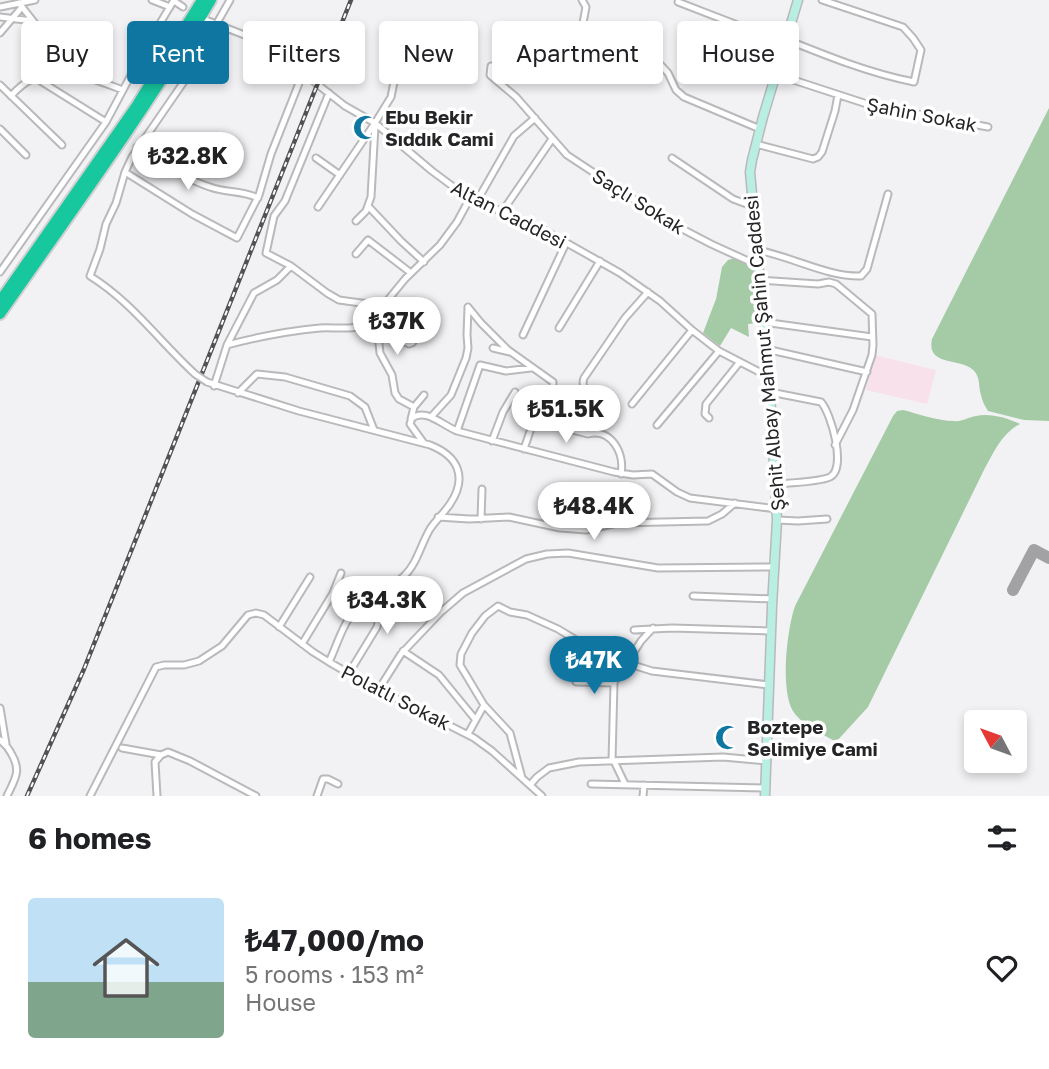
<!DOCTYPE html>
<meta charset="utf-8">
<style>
:root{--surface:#fff;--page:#f2f2f2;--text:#202124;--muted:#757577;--accent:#0f76a2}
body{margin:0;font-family:"Golos Text",sans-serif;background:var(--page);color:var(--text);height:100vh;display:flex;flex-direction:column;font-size:26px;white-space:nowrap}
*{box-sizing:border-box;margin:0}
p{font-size:23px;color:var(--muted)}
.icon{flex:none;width:38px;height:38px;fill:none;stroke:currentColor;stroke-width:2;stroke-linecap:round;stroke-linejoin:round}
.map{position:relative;height:796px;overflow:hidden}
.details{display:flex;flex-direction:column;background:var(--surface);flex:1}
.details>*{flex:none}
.hud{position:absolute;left:21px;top:21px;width:1008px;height:63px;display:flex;gap:14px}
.needle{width:46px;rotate:311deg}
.fabs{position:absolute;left:964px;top:710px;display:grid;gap:14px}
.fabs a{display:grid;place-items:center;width:63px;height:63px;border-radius:7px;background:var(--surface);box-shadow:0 4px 10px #0003;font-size:35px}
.price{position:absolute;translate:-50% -60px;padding:0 16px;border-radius:24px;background:#fff;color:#222;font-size:23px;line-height:46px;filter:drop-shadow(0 2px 4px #0008)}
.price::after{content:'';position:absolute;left:50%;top:42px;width:21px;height:16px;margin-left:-10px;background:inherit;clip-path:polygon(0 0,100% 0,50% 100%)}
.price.active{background:var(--accent);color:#fff}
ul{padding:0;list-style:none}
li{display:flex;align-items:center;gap:21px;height:175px;padding:0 28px}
li span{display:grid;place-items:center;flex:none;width:196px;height:140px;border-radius:7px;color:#555}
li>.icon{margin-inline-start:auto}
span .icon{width:84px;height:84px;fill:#fffc;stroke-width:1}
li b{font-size:30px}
h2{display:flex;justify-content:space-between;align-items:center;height:84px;padding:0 28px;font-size:30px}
.chip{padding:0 24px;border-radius:7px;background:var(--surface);box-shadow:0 4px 10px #0003;font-size:24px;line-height:63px}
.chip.active{background:var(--accent);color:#fff}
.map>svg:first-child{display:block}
</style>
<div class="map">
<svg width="1049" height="796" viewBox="0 0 1049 796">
<rect width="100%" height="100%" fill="#f2f2f5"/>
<path fill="#f9e1ec" d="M874,355L936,370L927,404L866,390Z"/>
<path fill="#a5cba6" d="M1049,108V421L1024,420L988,411C985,406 982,401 981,395C978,386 981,376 972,369C959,358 926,366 932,339Z
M735,258L751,265L753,267L759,323L748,324L749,337L731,328L720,346L703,333L716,299L722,267L728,260Z
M903,410C919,414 937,421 954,421C962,422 968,417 976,416C991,413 1007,418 1020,424C1001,434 993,454 983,472L868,707L836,742C823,734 805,727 795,714C779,695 787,629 795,606L893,416L897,411Z"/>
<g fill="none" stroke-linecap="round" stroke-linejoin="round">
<path stroke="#a2a2a4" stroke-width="12" d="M1013,590L1034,550L1049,558"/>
<defs>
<path id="street" d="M152,0L170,7
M582,0L586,7L583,23L643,52L658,62L668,73L676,90L684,97L760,129
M174,1L183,7
M678,2L784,43
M19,3L41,31L52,72
M0,7L35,0
M0,17L33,21
M206,20L252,38L303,73L345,106L375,123L432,171L459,191L470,198L542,229L620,273L660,301L692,330L719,351L769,377
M0,33L22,7
M785,39C827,56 869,73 914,82L921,50L913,38L903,27L822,0
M491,66L490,75L516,97L567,155L667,221L711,244L757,265
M775,74L873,106L988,127
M34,77L106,122
M0,85L62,145
M329,93L285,201L274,216L266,253L291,266L327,293L339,300L383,306
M11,96C45,57 82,75 123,90
M0,129L26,155
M756,144L813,159L818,157L822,152L835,111L838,95
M137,147C161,161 184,179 210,187C226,193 242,190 258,198
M316,158L340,175
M672,158L733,199L752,206
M125,172L192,214L237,238L259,195L271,154L303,73
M477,201L514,136L535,118
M368,206L401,241L424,262
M318,207L375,123L391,97L394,82
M502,212L552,139
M356,221L366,211L371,197L375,126
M756,250C791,256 827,277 861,276L867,269L888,194
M356,254L368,240L411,273
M0,272L106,122L147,45L174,0
M759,280L818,284L829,282L836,284L872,314L873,345L872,355L853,410L835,445
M468,307L481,323L508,350L553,382V386L541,399L524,449
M376,316L380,353L392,375L395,393L399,399L414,407
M763,322L872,337
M378,327L409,344L412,343L420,332
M559,328L600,261
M523,335L566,243
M227,345C257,337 288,331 320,328C336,327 355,331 369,323L405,279L440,245L457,222L470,198
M493,348L510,352
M766,349L867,372
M195,374C158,340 133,303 90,276L100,249L106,224L116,203L125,172L132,157L183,83L230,0
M207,382L299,411L430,445C458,456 468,477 450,504C444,513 436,520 430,529C421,544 417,564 404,576C390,590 369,594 356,609C343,623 337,645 329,662
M214,386L227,345L254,293L277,280L291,266
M770,392L821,402C831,413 847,468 830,477C820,482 788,483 775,484
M238,393L257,374L285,377L350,396L365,407L374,430
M544,395C562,406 562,407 564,428L588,434C611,428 625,453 621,474
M632,404L692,330
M596,406C590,398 580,388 584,378L625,318L648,292
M431,417L451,395L466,358L468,348L467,335L468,307
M709,418L705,414L706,404L739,363
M411,419L414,407L424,395
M657,425L719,351
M457,431L480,365L506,371L531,368
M492,441L503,412L515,392
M423,442L410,424L412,418C426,408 442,425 457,431L614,472L633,475L652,474L677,492L690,498L777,509
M438,517L469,519L509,517L560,528L586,530L617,523L708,521L722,514L735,503
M481,519L482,489
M777,520L798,521L827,519
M693,596L773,599
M279,627L310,577
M634,630L672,628L771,631
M302,644L333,593L341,573
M403,651L439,675L475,719
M349,673L377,627C381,614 375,609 367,600
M576,682L614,683
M379,689L401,654L441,612L463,593L526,559L547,554L568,553L658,568L775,567
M0,708L6,744
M468,734L484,705
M0,740C5,744 8,747 11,753C22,771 15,779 7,796
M122,748L161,755
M612,761L614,683L622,662L634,652L641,641L653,628
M614,761L625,784
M522,778L510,733L484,705L460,665L461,654L472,633L485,616L498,606L510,612L527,615L558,629L581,643L617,660L652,671L769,685
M591,784L766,788
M530,785L537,777L549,768L579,762L723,757L767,761
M90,796L156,667L164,665H184L199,661L222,646L248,615L256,613L264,615L313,652L329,662L362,681L474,738L492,751L542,796
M157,796L155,762L161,755L168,752L190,761L256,796
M317,796L323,779H328L338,784
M643,796L644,785"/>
<path id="secondary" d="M765,796L772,606L777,520L770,392L750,172L752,160L763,117L798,0"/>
<path id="highway" d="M0,301L137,105L202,0
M0,314C72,211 147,109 211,0"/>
</defs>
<use href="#street" stroke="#b9b9bc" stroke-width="9"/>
<use href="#secondary" stroke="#b9b9bc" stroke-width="11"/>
<use href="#highway" stroke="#cfcfcf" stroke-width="14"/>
<use href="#street" stroke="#fff" stroke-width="5"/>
<use href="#secondary" stroke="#b9eee2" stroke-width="8"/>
<use href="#highway" stroke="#17c79e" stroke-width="10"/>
<defs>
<path id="rail" d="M27,796L84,669L351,0"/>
</defs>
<use href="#rail" stroke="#525254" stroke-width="4.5"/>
<use href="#rail" stroke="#fff" stroke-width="2" stroke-dasharray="5" stroke-linecap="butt"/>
<defs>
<path id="street-bridge" d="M195,374L207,382"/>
</defs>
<use href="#street-bridge" stroke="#b9b9bc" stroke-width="9" stroke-linecap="butt"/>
<use href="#street-bridge" stroke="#fff" stroke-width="5"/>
</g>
<defs>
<symbol id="mosque-bare" viewBox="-9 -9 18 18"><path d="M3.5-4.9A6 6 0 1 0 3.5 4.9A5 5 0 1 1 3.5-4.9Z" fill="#0f76a2" stroke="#fff" stroke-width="2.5" paint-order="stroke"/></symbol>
</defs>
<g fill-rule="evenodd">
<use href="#mosque-bare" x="348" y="110" width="35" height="35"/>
<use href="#mosque-bare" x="710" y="720" width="35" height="35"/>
</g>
<g text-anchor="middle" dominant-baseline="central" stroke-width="7" stroke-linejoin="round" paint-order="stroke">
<g font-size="19" fill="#252527" stroke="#fff">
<text transform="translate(922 114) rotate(11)">Şahin Sokak</text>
<text transform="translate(639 201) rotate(32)">Saçlı Sokak</text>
<text transform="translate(509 214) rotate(27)">Altan Caddesi</text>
<text transform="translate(764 353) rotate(-95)">Şehit Albay Mahmut Şahin Caddesi</text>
<text transform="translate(396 697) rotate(27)">Polatlı Sokak</text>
</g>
<g font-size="19" font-weight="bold" fill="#252527" stroke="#fff" text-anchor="start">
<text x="385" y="116">Ebu Bekir<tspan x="385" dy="22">Sıddık Cami</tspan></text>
<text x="747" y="726">Boztepe<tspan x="747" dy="22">Selimiye Cami</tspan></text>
</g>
</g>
</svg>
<div class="fabs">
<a><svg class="needle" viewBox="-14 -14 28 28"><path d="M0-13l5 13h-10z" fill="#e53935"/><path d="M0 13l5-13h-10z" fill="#757577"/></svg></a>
</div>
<b class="price" style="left:188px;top:192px">₺32.8K</b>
<b class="price" style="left:397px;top:357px">₺37K</b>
<b class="price" style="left:566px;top:445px">₺51.5K</b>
<b class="price" style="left:594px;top:542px">₺48.4K</b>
<b class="price" style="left:387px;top:636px">₺34.3K</b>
<b class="price active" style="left:594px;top:696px">₺47K</b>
<div class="hud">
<a class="chip">Buy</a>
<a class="chip active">Rent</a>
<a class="chip">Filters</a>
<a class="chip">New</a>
<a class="chip">Apartment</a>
<a class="chip">House</a>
</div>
</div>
<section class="details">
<h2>6 homes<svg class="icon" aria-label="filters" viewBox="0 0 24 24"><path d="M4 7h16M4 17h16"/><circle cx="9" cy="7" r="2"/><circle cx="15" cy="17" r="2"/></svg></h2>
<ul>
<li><span style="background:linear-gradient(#bfe0f5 60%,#7fa58c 0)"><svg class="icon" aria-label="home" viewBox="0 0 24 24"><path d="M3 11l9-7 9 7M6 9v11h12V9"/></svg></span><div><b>₺47,000/mo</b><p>5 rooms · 153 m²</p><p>House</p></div><svg class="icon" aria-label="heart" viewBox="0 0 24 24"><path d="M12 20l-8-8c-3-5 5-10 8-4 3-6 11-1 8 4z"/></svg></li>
</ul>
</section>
